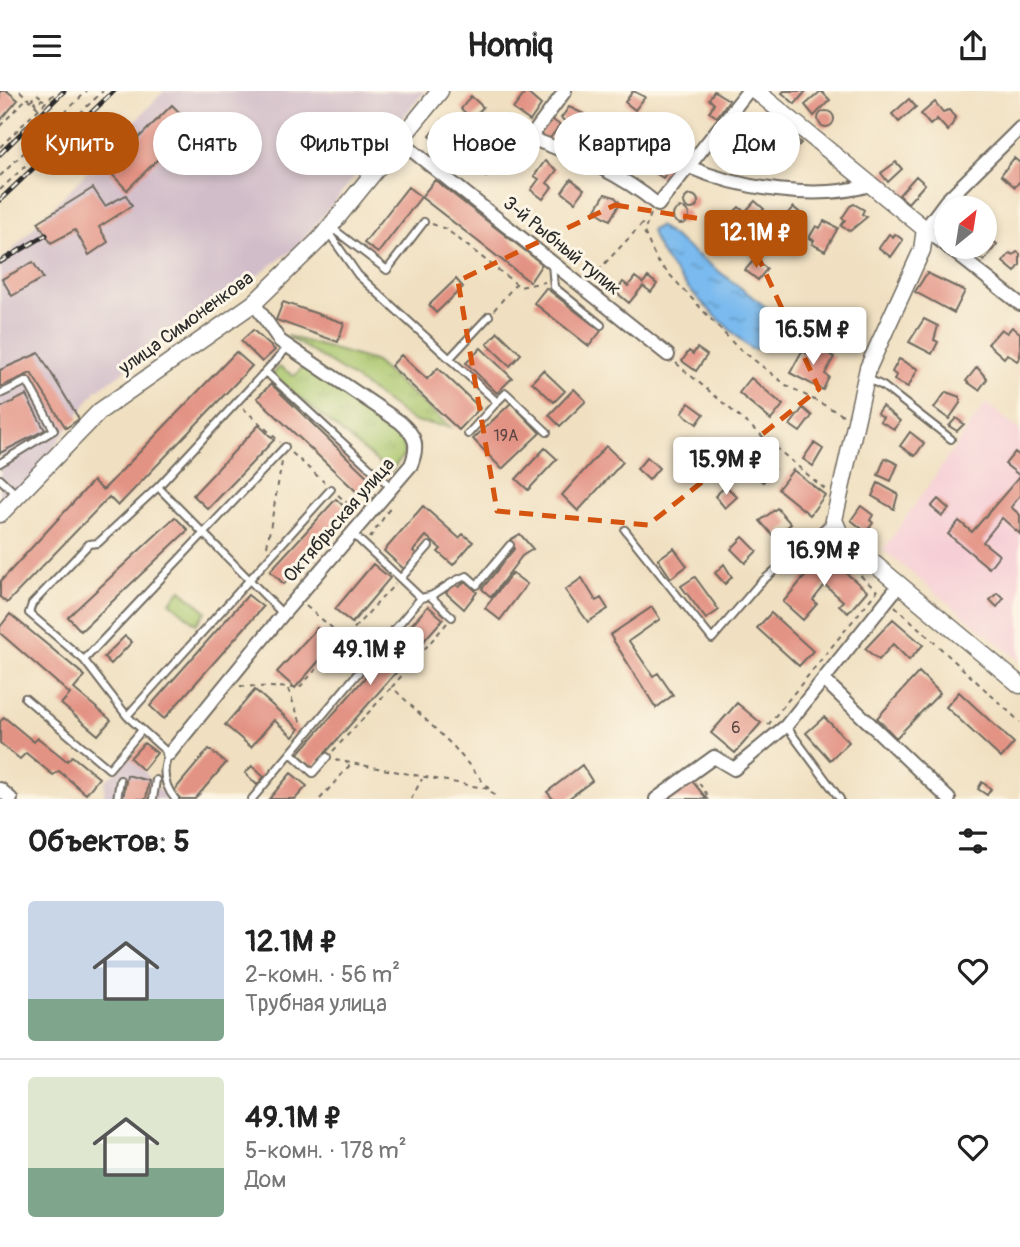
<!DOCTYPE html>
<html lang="ru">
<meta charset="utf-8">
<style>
:root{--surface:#fff;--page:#f6f6f6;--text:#222;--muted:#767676;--line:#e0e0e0;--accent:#b45309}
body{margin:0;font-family:Pangolin,sans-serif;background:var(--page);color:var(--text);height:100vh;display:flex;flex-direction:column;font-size:26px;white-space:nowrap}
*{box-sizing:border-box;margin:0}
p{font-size:23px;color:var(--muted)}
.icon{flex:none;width:38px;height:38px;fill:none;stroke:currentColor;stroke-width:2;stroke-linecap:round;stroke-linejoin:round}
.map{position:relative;height:708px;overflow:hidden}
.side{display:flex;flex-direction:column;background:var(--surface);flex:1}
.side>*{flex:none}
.banner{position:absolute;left:21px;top:21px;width:978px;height:63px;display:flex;gap:14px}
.needle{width:46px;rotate:30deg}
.fabs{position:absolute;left:934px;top:105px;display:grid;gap:14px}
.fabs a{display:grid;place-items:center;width:63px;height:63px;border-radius:50%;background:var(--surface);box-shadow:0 4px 10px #0003;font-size:35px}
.price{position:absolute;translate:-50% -60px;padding:0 16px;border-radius:7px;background:#fff;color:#222;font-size:23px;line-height:46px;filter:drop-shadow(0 2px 4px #0008)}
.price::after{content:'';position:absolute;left:50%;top:42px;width:21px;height:16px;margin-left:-10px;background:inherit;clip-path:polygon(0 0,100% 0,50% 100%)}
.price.on{background:var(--accent);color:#fff}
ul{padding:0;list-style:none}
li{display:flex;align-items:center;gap:21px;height:175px;padding:0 28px}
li+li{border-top:2px solid var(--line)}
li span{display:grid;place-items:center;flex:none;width:196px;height:140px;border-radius:7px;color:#555}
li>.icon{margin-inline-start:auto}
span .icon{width:84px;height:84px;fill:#fffc;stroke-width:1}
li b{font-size:30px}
h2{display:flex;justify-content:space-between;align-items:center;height:84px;padding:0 28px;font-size:30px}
.tag{padding:0 24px;border-radius:32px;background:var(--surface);box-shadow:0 4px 10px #0003;font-size:24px;line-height:63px}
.tag.on{background:var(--accent);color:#fff}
header{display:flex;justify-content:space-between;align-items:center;height:91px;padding:0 28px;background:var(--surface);font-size:32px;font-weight:700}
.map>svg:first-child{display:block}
</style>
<header><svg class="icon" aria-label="menu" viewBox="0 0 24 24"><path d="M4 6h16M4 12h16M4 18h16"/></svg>Homiq<svg class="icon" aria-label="share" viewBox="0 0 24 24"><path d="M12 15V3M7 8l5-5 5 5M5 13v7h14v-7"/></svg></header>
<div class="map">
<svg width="1020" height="708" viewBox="0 0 1020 708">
<defs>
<pattern id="grass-tufts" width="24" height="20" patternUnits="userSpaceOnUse" patternTransform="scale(1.75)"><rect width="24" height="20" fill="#acc86f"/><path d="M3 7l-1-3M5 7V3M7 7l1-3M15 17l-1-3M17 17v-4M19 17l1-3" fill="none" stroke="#94ac60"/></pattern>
<pattern id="water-ripples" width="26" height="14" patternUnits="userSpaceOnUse" patternTransform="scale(1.75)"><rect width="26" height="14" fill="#7abaee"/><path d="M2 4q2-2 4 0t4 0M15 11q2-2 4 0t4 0" fill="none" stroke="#6497c1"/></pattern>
</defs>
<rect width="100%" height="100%" fill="#fcf5e5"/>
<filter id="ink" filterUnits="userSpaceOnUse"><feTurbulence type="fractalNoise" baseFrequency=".0143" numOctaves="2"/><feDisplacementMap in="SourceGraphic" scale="14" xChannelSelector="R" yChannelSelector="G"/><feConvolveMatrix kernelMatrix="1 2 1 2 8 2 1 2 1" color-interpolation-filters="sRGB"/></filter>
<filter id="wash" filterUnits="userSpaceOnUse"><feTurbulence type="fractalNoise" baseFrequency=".00686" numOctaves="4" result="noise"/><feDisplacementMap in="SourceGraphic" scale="28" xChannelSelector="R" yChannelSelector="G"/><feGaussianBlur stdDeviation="1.57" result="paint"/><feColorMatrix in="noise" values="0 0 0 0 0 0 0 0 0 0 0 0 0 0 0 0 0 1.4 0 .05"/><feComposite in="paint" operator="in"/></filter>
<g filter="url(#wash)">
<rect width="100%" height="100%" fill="#f0e0c1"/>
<path fill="#f6cfd6" d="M986,312L1020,340V570L883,459Z"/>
<path fill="#d1bdc9" d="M164,0H425L297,156L96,300L16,407L0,422V172Z
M130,667L143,679L167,708H104L105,690Z"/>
<path fill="url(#grass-tufts)" stroke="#6c7a4d" stroke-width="2" d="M287,245L374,270L450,336L413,330L348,283Z
M306,272L403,342L404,364L390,381L272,284L279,276L295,285Z"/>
<path fill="#acc86f" stroke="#6c7a4d" stroke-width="2" d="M181,499L206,520L196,533L170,511Z"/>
<path fill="url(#water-ripples)" stroke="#52728c" stroke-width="2" d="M659,135L770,219L779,248L765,258H751C724,234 658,174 651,139Z"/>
<g id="blocks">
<path fill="#e39384" d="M0,0H7L18,9L0,30Z
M633,0L645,6L635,19L625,11Z
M714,0L729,9L717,26L709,21L714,13L709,8Z
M784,0H806L795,13L782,2Z
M821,0L830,9L814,25L805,14Z
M526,1L541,14L530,30L513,18Z
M471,5L483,16L473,28L461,18Z
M909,8L916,16L899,31L892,23Z
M935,11L943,21L949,19L956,27L948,40L937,28L930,34L921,23Z
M172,14L192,34L127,99L107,78Z
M569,16L586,24L580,32L576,29L571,35L561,27Z
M818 28a8 8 0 1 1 16 0a8 8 0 1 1-16 0Z
M371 31a7 7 0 1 1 14 0a7 7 0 1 1-14 0Z
M745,25L757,36L747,47L735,36Z
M551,28L560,34L547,51L539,45Z
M443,29L463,46L450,62L430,45Z
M502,35L510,40L502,51L495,46Z
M770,40L780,48L768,62L760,55Z
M234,41L253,60L242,72L222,52Z
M789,41L801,52L792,62L779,52Z
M616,45L634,56L624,74L606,63Z
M674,53L689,65L684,72L669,61Z
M482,60L496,69L486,86L472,77Z
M659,63L673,71L663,87L650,79Z
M1014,67L1020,72V90L1015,96L1001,84Z
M545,70L557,79L547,92L552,96L543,108L531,99L539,88L534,85Z
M896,71L902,78L888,91L881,82Z
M916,85L925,93L908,112L899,104Z
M571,88L584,98L575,111L562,101Z
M435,89L542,173L530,191L421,106Z
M408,96L421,106L378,162L364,152Z
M93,97L105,115L126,104L132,115L99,136L108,151L89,164L75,139L51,152L38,131Z
M605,103L615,106L620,112L610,129L595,120Z
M684 111a7 7 0 1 1 14 0a7 7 0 1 1-14 0Z
M755,110L764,118L748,137L732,123L739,116L745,121Z
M854,113L864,119L862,123L867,126L850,140L841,135L845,129L842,127L850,115Z
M793,116L804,125L793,139L781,131Z
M673 125a8 8 0 1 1 16 0a8 8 0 1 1-16 0Z
M824,130L838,137L825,160L812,153L814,149L809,147L816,135L820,137Z
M889,143L893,146L895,143L903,149L891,166L879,157Z
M985,145L997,153L984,170L972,160L975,156H985Z
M1017,161L1020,163V174L1015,181L1003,171L1010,162L1013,164Z
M755,168L767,178L758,189L745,179Z
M33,171L43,187L12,205L2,188Z
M927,182L965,200L954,222L915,201Z
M635,186L643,192L648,186L657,193L651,201L643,195L629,212L616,201L623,191L628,195Z
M456,188L463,196L436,222L429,214Z
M546,197L601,240L589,255L534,212Z
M283,211L344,232L338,251L276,229Z
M843,223L856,231L852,238L856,240L847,257L830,248Z
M924,228L938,235L934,249L938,251L932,263L909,251Z
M1012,236L1020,242V266L1017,270L1007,263L1004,267L988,253L1001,238L1007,242Z
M253,239L275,259L262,271L241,250Z
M498,241L521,263L510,275L487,253Z
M812,254L834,266L825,283L829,286L823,299L790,282L802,260L808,263Z
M481,257L512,287L497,302L466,272Z
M697,257L707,264L696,280L682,270L689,260L693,263Z
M236,261L252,275L118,415L109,406L7,512L0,506V491L93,390L103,399Z
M39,262L79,328L66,337L31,282L0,296V279Z
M401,264L427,288L438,277L480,317L459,339L391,275Z
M899,268L918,278L908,296L894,289L896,284L892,281Z
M977,276L987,288L979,299L966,290Z
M543,279L565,300L554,311L532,291Z
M751,287L783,314L771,329L739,302Z
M271,293L372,390L359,403L257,307Z
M574,298L586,310L560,335L549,324Z
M946,301L960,306V312L949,328L934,317Z
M26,304L45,339L0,362V317Z
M511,312L540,342L502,378L473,348Z
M689,312L704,323L697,333L682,322Z
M882,315L900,330L894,338L880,330L883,326L877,322Z
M803,317L812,325L800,341L790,334Z
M956,327L964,333L957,340L949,335Z
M259,334L274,349L208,418L193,404Z
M910,341L924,352L915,365L900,355Z
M814,352L823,358L813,375L803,368Z
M606,355L623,371L578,420L562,404Z
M545,357L557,368L528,399L516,388Z
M1015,361L1020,365V404L1011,416L1020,424V443L1002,427L983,451L999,464L989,477L948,443L959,430L972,441L1020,385L1005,373Z
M647,366L659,377L649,389L637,378Z
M761,367L774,378L763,391L750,380Z
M885,367L898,373L891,390L878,384Z
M793,379L825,404L810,424L778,398Z
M878,392L898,403L894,418L872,405Z
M726,395L737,406L725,417L715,405Z
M336,408L350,421L284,493L270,480Z
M938,408L949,418L942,425L931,416Z
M423,415L459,447L463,443L473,451L453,474L438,461L441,458L426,445L413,460L418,464L405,479L384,460Z
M861,415L873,424L870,429L873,432L866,441L851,429Z
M777,417L791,433L774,446L760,430Z
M175,426L188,439L81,540L68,526Z
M520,443L533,458L522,465L491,506L482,498L514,458L510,449Z
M743,446L757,460L745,472L731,458Z
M674,457L687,475L671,487L658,468Z
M824,463L867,500L848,522L839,514L843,510L825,494L813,509L817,513L803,529L783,511Z
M373,473L390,487L352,532L335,518Z
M724,473L732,486L725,493L715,482Z
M512,482L527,493L500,529L485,517Z
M695,486L719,519L706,528L681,495Z
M582,487L596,510L601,507L608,518L588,531L565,499Z
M465,490L477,501L464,518L446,502L453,492L459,496Z
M997,502L1004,507L997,516L990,509Z
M248,504L263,516L164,628L150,615Z
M428,515L443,528L313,676L298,663Z
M652,516L660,528L629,550L653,585L658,582L673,604L656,617L610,544Z
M771,522L813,560L799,575L757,537Z
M10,523L85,585L74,598L111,629L98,644L61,613L70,603L0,542V536Z
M893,528L923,554L909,569L893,553L879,569L865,558Z
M317,537L334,553L295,597L277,581Z
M125,545L132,551L111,573L104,566Z
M919,581L940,602L896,647L877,627Z
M255,599L299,638L293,646L274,629L251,656L225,634Z
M959,601L1014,652L1001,667L946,616Z
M737,612L761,632L735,662L711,642Z
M4,626L34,651L38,647L67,670L72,665L99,687L86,703L59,680L53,684L26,662L20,668L0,652V631Z
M824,626L849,651L830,669L806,642Z
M144,652L157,662L143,679L130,667Z
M209,658L226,672L195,708H181L173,701Z
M582,674L592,690L568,708H553L547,701Z
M252,675L264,686L257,694L245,682Z
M291,682L307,695L295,708H269Z
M127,684L149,690L146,708H123Z
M688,685L707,708H657Z
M982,691L991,698L987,704L978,698Z"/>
</g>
</g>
<g filter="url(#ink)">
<use href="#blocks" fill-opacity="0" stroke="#706a60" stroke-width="2"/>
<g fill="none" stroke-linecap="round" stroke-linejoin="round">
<defs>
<path id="service" d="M332,137L387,179L424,131
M328,141L358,184L497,311L468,343
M552,173L554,196L601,234
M450,267L489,225
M267,282L392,397
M868,288L883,295L951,348
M0,303L27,290L54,339L0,372
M497,311L506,302L547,341
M0,388L16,403
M158,396L283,523
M625,439L712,548L759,493L832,430
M352,442L421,507L430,505L452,526
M401,487L429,455
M430,505C444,499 451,489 467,485L477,494L510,454
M84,569L285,356
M25,607L109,678L142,639
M127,625L331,398
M786,635L840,708
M291,662L313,682L327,666
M117,708L120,689
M153,708L156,689
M175,708C164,694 161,679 169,663L127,625L84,569L29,522L32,513L89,453L98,452L158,396L289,255
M252,708L421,507"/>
<path id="minor" d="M565,0L530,47C574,63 622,83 658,114L748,0
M400,50L668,264
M689,76C741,98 816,110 870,94
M947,155L925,138L946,110L1020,37
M948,156L1020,213
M825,590L949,708
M169,663L283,523L411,374C419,354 416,345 400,331L280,250L254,212
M0,698L11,708
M656,708L714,666L734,678L786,635L900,493"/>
<path id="tertiary" d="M756,0L925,138L922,159L868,277L834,429L841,445L1020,594
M0,423L100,320L254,212L320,148L440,0"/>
</defs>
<use href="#service" stroke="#706a60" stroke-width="10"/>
<use href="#minor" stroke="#706a60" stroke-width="16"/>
<use href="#tertiary" stroke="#706a60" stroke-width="19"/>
<path stroke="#706a60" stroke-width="2" stroke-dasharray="5 5" stroke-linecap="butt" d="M20,0L38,17
M30,10L37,3L40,5L34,11L36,13L42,8L45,10
M0,35L27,7
M0,56L57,0
M0,85L87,0
M0,99L103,0
M651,123L644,141L657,170L735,254L786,294L843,324
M432,133L446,138L520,196L545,191
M591,187L645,130
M494,219L515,194
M676,272L827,400
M243,317L280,351
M292,362L324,391
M338,404L355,419
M370,447L390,417
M267,455L282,371
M306,515L363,563
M895,515L1020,631
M447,532L392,596L454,656L489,698
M240,595L299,597L395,493
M288,598L302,635
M768,634L877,500L823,450
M333,660L392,596
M335,669L489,698L497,708
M699,692L710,708
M320,708L350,674
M411,708L422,688"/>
<use href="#service" stroke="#fff" stroke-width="6"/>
<use href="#minor" stroke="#fff" stroke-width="12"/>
<use href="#tertiary" stroke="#fff" stroke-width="16"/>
<defs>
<path id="rail" d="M0,63L64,0
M0,109L114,0
M0,171L46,144"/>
</defs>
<use href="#rail" stroke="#2b2b2b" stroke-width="5"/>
<use href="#rail" stroke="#fcf5e5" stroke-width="2.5" stroke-dasharray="8" stroke-linecap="butt"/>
</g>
</g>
<path fill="none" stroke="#d5540f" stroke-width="5" stroke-dasharray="14 9" stroke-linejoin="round" d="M615,114L744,135L819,298L648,434L497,420L458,190Z"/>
<g text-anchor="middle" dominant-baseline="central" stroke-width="6" stroke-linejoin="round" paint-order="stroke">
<g font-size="16" fill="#594541">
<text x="506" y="345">19А</text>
<text x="736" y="637">6</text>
</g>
<g font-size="19" fill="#2b2b2b" stroke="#fcf5e5">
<text transform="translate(562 155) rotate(39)">3-й Рыбный тупик</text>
<text transform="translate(186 232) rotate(-36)">улица Симоненкова</text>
<text transform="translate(339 429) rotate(-49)">Октябрьская улица</text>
</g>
</g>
</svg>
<div class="fabs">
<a><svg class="needle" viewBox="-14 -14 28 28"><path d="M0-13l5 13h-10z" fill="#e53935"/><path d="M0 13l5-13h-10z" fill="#767676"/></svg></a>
</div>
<b class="price on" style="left:756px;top:179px">12.1M ₽</b>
<b class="price" style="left:813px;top:276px">16.5M ₽</b>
<b class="price" style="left:726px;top:406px">15.9M ₽</b>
<b class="price" style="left:824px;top:497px">16.9M ₽</b>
<b class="price" style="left:370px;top:596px">49.1M ₽</b>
<div class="banner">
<a class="tag on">Купить</a>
<a class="tag">Снять</a>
<a class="tag">Фильтры</a>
<a class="tag">Новое</a>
<a class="tag">Квартира</a>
<a class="tag">Дом</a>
</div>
</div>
<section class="side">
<h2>Объектов: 5<svg class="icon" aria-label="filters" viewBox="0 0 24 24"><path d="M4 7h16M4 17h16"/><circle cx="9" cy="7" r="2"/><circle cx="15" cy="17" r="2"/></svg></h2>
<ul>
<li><span style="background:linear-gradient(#c9d6e8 70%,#7fa58c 0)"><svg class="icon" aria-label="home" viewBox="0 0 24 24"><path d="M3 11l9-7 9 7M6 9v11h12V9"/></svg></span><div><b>12.1M ₽</b><p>2-комн. · 56 m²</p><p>Трубная улица</p></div><svg class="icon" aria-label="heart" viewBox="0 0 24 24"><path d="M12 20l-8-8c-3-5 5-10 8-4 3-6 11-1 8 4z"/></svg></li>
<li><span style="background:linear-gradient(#dfe7d0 65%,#7fa58c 0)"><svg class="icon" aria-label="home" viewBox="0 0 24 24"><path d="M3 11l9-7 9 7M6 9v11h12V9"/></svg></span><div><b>49.1M ₽</b><p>5-комн. · 178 m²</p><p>Дом</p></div><svg class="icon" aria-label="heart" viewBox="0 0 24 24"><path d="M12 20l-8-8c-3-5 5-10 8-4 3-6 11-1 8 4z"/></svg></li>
</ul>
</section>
